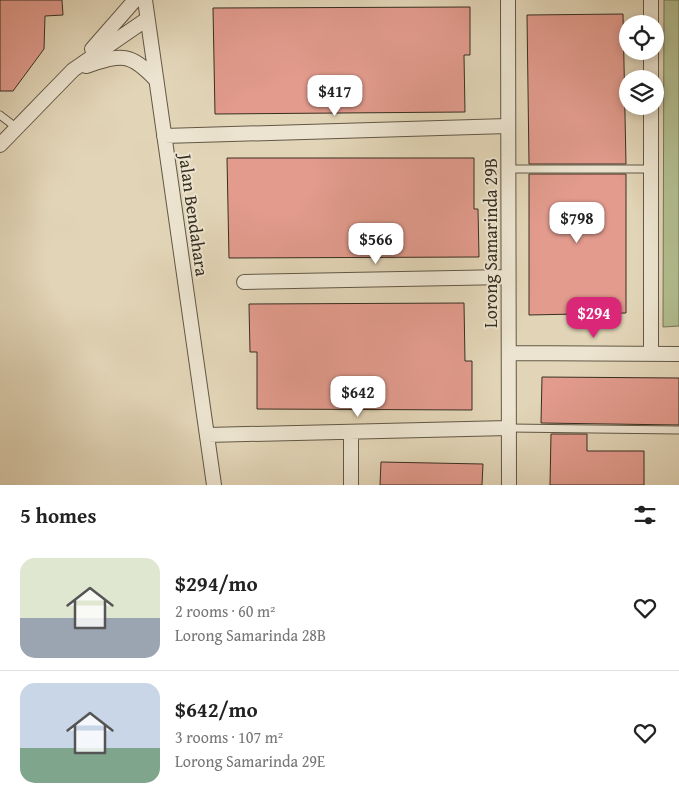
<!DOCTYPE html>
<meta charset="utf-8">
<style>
:root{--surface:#fff;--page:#f6f6f6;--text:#222;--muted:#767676;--line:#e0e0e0;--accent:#db2777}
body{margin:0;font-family:"Gentium Book Plus",serif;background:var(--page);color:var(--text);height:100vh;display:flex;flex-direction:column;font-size:19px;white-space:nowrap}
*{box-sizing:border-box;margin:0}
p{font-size:16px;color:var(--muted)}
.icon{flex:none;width:28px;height:28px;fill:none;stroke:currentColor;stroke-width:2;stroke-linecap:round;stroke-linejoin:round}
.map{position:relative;height:485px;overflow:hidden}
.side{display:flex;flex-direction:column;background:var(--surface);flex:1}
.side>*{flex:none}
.tools{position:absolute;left:619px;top:15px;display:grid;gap:10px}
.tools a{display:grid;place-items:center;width:45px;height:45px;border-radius:50%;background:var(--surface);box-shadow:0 2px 8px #0003;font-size:25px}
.price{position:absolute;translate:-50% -42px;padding:0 11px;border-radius:10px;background:#fff;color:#222;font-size:16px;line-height:32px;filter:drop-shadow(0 1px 2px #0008)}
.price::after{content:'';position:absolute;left:50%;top:30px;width:15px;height:11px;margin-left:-8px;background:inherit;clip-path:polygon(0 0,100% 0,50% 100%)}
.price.selected{background:var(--accent);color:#fff}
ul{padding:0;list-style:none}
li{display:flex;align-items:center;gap:15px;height:125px;padding:0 20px}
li+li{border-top:1px solid var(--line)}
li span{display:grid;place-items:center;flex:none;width:140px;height:100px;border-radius:15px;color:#555}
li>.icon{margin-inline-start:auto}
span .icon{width:60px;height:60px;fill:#fffc;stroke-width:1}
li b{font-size:21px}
h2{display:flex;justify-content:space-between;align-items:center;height:60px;padding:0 20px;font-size:21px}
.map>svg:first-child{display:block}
</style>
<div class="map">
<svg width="679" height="485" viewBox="0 0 679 485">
<rect width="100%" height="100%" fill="#e2d5b7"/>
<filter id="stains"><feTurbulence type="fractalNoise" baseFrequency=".004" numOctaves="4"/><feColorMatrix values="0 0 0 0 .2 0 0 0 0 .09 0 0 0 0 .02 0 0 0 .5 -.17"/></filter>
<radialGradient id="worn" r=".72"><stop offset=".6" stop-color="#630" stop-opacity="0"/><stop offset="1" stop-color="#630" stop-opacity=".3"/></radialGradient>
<path fill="#b2bd8f" stroke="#757658" d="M664,0H679V326L663,327Z"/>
<path fill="#e29b8d" stroke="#382f21" d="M0,0H62L63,15L45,16L44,49L13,91H0Z
M470,7V55H464L465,112L215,114L213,8Z
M623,14L626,164H529L527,15Z
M227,158H474V209H478L479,257L229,258Z
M529,174H626V313L529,315Z
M464,303L465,361H472V410L257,409V352H250L249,304Z
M542,377L679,378V425L541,423Z
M551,434H587V451H644V485H550Z
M381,462L483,464L482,485H380Z"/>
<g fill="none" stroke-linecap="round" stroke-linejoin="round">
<defs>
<path id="lane" d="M0,115L17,128
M508,169H651
M509,428L679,430"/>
<path id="street" d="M145,0L214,485
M508,0L509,485
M651,0V24
M92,49L135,0
M651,51V79
M86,66C121,55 129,51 156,80
M651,106V354
M164,136L508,126
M0,145L73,70L147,19
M244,282L508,277
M509,353L679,354
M351,432V485
M207,435L509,428"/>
</defs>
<use href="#lane" stroke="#625846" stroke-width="9"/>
<use href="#street" stroke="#625846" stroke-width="16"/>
<use href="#lane" stroke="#ece4d0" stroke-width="7"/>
<use href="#street" stroke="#ece4d0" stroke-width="14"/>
</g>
<g text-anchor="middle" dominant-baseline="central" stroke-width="4" stroke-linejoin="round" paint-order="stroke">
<g font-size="18" fill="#382f21" stroke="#ece4d0">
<text transform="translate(194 215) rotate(82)">Jalan Bendahara</text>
<text transform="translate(490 243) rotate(-90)">Lorong Samarinda 29B</text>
</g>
</g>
<rect width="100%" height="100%" filter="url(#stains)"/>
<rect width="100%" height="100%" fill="url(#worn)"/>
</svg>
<div class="tools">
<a><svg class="icon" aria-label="locate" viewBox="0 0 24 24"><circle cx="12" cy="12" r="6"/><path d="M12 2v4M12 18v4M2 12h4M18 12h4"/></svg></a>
<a><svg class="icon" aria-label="layers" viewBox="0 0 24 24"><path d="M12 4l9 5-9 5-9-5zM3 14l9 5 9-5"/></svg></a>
</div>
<b class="price" style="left:335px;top:117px">$417</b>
<b class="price" style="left:577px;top:244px">$798</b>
<b class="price" style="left:376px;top:265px">$566</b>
<b class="price selected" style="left:594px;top:339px">$294</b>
<b class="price" style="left:358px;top:418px">$642</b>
</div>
<section class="side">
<h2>5 homes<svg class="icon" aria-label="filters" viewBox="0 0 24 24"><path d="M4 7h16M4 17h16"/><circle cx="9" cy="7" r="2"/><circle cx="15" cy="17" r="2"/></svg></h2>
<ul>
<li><span style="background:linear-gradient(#dfe7d0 60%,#9aa5b1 0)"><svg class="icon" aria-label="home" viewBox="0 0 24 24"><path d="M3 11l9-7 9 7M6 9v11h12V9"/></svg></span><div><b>$294/mo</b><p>2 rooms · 60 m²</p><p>Lorong Samarinda 28B</p></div><svg class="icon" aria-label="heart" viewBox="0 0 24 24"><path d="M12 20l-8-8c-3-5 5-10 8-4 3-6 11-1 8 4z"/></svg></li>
<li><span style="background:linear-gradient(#c9d6e8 65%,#7fa58c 0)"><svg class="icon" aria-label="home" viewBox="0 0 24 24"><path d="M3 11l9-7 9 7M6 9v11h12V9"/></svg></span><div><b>$642/mo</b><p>3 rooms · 107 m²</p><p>Lorong Samarinda 29E</p></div><svg class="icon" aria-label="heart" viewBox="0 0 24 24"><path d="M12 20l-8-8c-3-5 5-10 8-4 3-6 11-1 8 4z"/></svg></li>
</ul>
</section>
